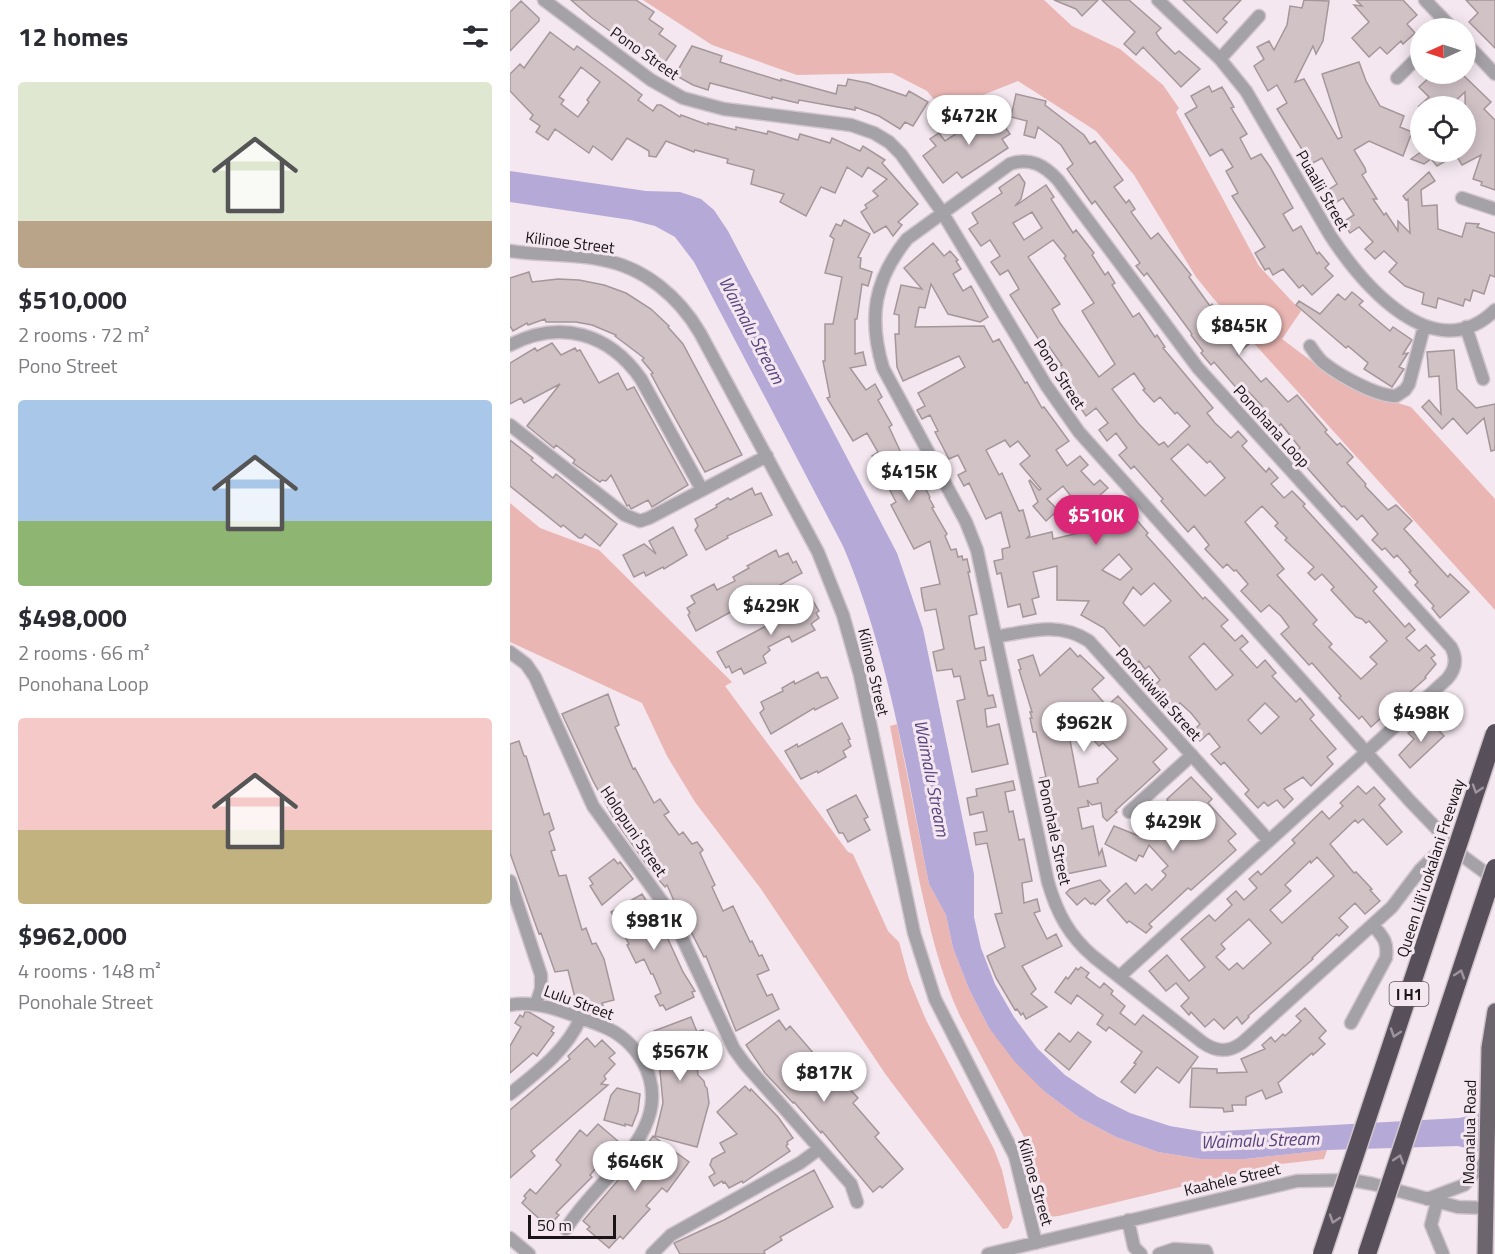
<!DOCTYPE html>
<meta charset="utf-8">
<style>
:root{--surface:#fff;--page:#f2f2f3;--text:#2b2b33;--muted:#7c7c81;--accent:#db2777}
body{margin:0;font-family:"Titillium Web",sans-serif;background:var(--page);color:var(--text);height:100vh;display:flex;flex-direction:column;font-size:22px;white-space:nowrap}
*{box-sizing:border-box;margin:0}
p{font-size:20px;color:var(--muted)}
.icon{flex:none;width:33px;height:33px;fill:none;stroke:currentColor;stroke-width:2;stroke-linecap:round;stroke-linejoin:round}
.map{position:relative;flex:1;overflow:hidden}
.details{display:flex;flex-direction:column;background:var(--surface);width:510px}
.details>*{flex:none}
.needle{width:39px;rotate:267deg}
.fabs{position:absolute;left:900px;top:18px;display:grid;gap:12px}
.fabs a{display:grid;place-items:center;width:66px;height:66px;border-radius:50%;background:var(--surface);box-shadow:0 3px 15px #0003;font-size:30px}
.scale{position:absolute;left:18px;bottom:15px;width:88px;box-sizing:border-box;padding-left:6px;border:3px solid #191417;border-top:0;font-size:16px;line-height:21px;white-space:nowrap;color:#191417;-webkit-text-stroke:4px #f4e7ef;paint-order:stroke}
.price{position:absolute;translate:-50% -51px;padding:0 14px;border-radius:21px;background:#fff;color:#222;font-size:20px;line-height:39px;filter:drop-shadow(0 2px 3px #0008)}
.price::after{content:'';position:absolute;left:50%;top:36px;width:18px;height:14px;margin-left:-9px;background:inherit;clip-path:polygon(0 0,100% 0,50% 100%)}
.price.active{background:var(--accent);color:#fff}
ul{padding:0;list-style:none}
li{display:grid;align-content:center;gap:12px;height:318px;padding:0 18px}
li span{display:grid;place-items:center;height:186px;border-radius:6px;color:#555}
li>.icon{margin-inline-start:auto}
span .icon{width:108px;height:108px;fill:#fffc;stroke-width:1}
li b{font-size:26px}
h2{display:flex;justify-content:space-between;align-items:center;height:72px;padding:0 18px;font-size:26px}
main{display:flex;flex:1;min-height:0}
.map>svg:first-child{display:block}
</style>
<main>
<section class="details">
<h2>12 homes<svg class="icon" aria-label="filters" viewBox="0 0 24 24"><path d="M4 7h16M4 17h16"/><circle cx="9" cy="7" r="2"/><circle cx="15" cy="17" r="2"/></svg></h2>
<ul>
<li><span style="background:linear-gradient(#dfe7d0 75%,#b9a48a 0)"><svg class="icon" aria-label="home" viewBox="0 0 24 24"><path d="M3 11l9-7 9 7M6 9v11h12V9"/></svg></span><div><b>$510,000</b><p>2 rooms · 72 m²</p><p>Pono Street</p></div></li>
<li><span style="background:linear-gradient(#a9c7e8 65%,#8fb573 0)"><svg class="icon" aria-label="home" viewBox="0 0 24 24"><path d="M3 11l9-7 9 7M6 9v11h12V9"/></svg></span><div><b>$498,000</b><p>2 rooms · 66 m²</p><p>Ponohana Loop</p></div></li>
<li><span style="background:linear-gradient(#f6c9c9 60%,#c2b280 0)"><svg class="icon" aria-label="home" viewBox="0 0 24 24"><path d="M3 11l9-7 9 7M6 9v11h12V9"/></svg></span><div><b>$962,000</b><p>4 rooms · 148 m²</p><p>Ponohale Street</p></div></li>
</ul>
</section>
<div class="map">
<svg width="985" height="1254" viewBox="0 0 985 1254">
<rect width="100%" height="100%" fill="#f4e7ef"/>
<path fill="#eab6b3" d="M133,0H534L562,26L610,49L653,85L669,108L666,112L749,266L791,311L772,339L812,369L878,400L901,407L985,499V610L703,298L686,277L624,175L586,131L508,81L473,95L439,118L417,91L382,73L287,75L202,45Z
M0,503L30,528L89,550L222,682L215,686L338,852L343,854L378,931L389,942L399,979L416,1020L484,1149L492,1170L503,1218L498,1228L493,1229L376,1075L251,889L185,802L157,756L132,703L0,642Z
M387,724L419,884L436,915L443,948L459,989L479,1028L535,1092L570,1118L606,1137L648,1152L691,1159H735L817,1150L814,1159L762,1165L553,1215C545,1217 540,1218 535,1211L524,1164L514,1137L450,1016C430,973 420,929 410,884C399,831 390,778 380,726Z"/>
<path fill="#b5a9d8" d="M0,171L136,191L170,192L191,199L204,210L218,231L387,553L413,629L464,874V917L471,948L485,984L504,1017L527,1048L555,1075L588,1097L620,1113L660,1126L695,1132L949,1118L985,1110V1156L948,1146L817,1150L735,1159H691L648,1152L606,1137L570,1118L535,1092L505,1062L479,1028L459,989L443,948L436,915L419,884C396,769 379,654 333,546L184,262L165,237L145,226L121,220L0,202Z"/>
<path fill="#d1c2c6" stroke="#a5969a" stroke-width="1.5" fill-rule="evenodd" d="M61,0H126L144,12L139,19L153,29L149,34L166,46L151,68L82,18Z
M544,0H588L572,16L566,9Z
M592,0H619L651,28L646,33L650,39L665,54L669,51L690,69L671,87L633,47L626,55L614,44L625,32Z
M673,0H731L713,19L717,22L707,33Z
M794,0L819,1L813,41L806,54L803,46L785,82L794,79L828,139L832,137L812,74L849,62L856,81L870,106L894,116L890,127L902,132L893,156L859,141L844,150L855,168L856,172L852,175L867,199H863L874,215L876,213L888,231V221L900,233L898,199L896,200L893,196L919,172L925,181L911,190L912,206L927,205L928,229L952,237L956,223L969,224L967,227L985,233V277L980,275L974,294L963,290L960,301L955,299L953,306L928,298L926,308L912,304L914,293L895,286L879,272L887,263L874,251L865,259L855,249L863,242L849,227L840,233L833,222L844,215L833,198L825,203L818,190L827,184L812,158L801,164L767,109L777,103L767,85L758,91L744,66L754,59L747,47L759,41L764,50L777,25L780,6L792,8Z
M846,0H893L907,15L897,24L905,33L893,44L891,41L877,54L870,47L859,57L842,38L859,22L844,5L852,6Z
M956,0H985V48L959,22L968,13Z
M11,1L29,18V21L0,51V12Z
M40,32L64,50L67,46L110,78L132,95L128,100L143,111L147,105H151L170,117L171,115L198,125V123L226,130V127L257,134L258,131L288,140L290,134L320,143L322,138L350,151L353,146L375,160L372,163L408,204L388,222L392,225L383,236L376,226L364,233L351,212L357,208L355,205L368,196L363,191L377,179L358,167L352,177L337,167L325,193L311,187L296,216L270,202L274,194L241,184L244,170L217,163L218,159L185,150L184,152L156,141L146,157L139,156V151L117,138L102,160L83,146L79,153L45,129L38,140L26,132L30,126L20,119L23,115L0,91V74L10,64L14,68ZM71,67L90,82L77,100L79,102L68,117L51,104L54,100L49,97Z
M182,46L212,56L210,62L271,81V79L326,94L328,85L336,86L338,79L358,83L396,96L399,91L418,102L403,126L395,122L390,129L369,116L345,107V110L289,100L288,103L262,97V99L200,83L198,90L183,85L165,75Z
M923,74H952L981,102L974,109L985,120V190L971,185L972,182L963,179L971,155L952,165L946,155L927,166L921,159L914,164L901,159L911,152H956L955,92L940,106H909L919,97L909,87Z
M699,86L702,92L712,87L724,107L721,108L737,134L730,138L741,159L751,154L760,167L783,208L773,214L783,231L791,226L807,254L809,252L819,264L815,268L823,276L802,295L793,285L789,288L773,269L763,275L759,268L755,270L745,253L755,247L722,196L728,193L716,171L723,167L712,149L700,156L675,114L687,107L681,96Z
M506,94L536,101L535,105L574,135L580,144L585,141L613,180L604,187L616,203L619,200L625,209L621,212L641,239L648,233L681,275L679,277L700,306L702,304L714,319L708,323L720,338L728,331L739,344L727,354L751,382L756,378L778,402L787,395L817,430L815,432L827,445L830,443L843,457L837,463L856,484L855,486L878,510L886,505L902,521L894,529L938,577L940,574L959,592L930,618L922,608L924,606L905,585L908,582L899,572L901,571L887,555L884,558L875,548L872,550L862,540L868,534L852,515L847,520L834,506L832,507L784,453L790,448L771,424L764,431L746,411L752,406L735,388L730,392L704,362L701,365L691,353L693,351L681,335L682,334L648,288L637,273L634,276L626,266L630,263L605,228L585,201L582,204L557,169L563,164L551,145L528,127L525,138L514,135L517,121L501,117Z
M480,105L500,134L492,139L498,148L452,178L447,172L433,183L413,156L426,146L420,139L429,133L435,141L464,122L461,118Z
M509,174L515,183L511,199L505,206L536,185L544,197L541,199L563,233L566,230L584,253L582,255L595,275L598,272L605,283L602,285L623,317L629,313L645,337L647,335L655,347L653,348L703,408L697,413L705,423L721,438L728,431L737,441L732,446L756,472L759,468L768,478L761,484L774,498L782,491L795,504L793,506L867,587L863,591L895,627L899,623L905,630L896,638L909,651L916,645L925,655L921,658L926,664L915,677L916,678L861,727L852,716L849,719L829,698L831,696L802,663L799,665L771,634L779,627L771,616L759,605L751,612L731,591L738,584L726,570L724,571L717,564L713,568L695,549L699,545L684,526L678,532L651,501L653,499L624,466L621,469L609,455L617,448L606,433L597,441L589,430L598,423L586,408L576,416L553,382L556,380L547,368L552,365L538,345L534,348L500,295L509,289L498,270L490,275L481,262L490,256L480,240L471,246L459,229L468,223L462,213L492,193L489,188ZM522,212L532,228L514,240L503,223ZM543,240L556,256L554,258L584,303L572,311L605,364L589,377L550,323L542,309L550,304L518,257ZM624,373L635,389L633,390L644,402L650,397L665,414L667,412L680,426L658,447L654,442L649,445L628,423L602,389ZM678,444L697,463L700,461L715,478L695,496L661,459ZM752,506L768,523L765,526L777,538L775,540L804,567L798,573L805,580L812,574L824,587L821,590L846,617L852,619L856,623L859,621L877,641L860,657L867,664L851,679L819,647L822,644L803,624L807,620L767,575L774,569L735,522Z
M334,220L360,234L348,257L351,258L350,268L362,272L358,286L352,284L347,319H345V354L353,352L356,365L340,368L356,390L365,384L372,397L368,400L382,425L379,427L392,455L403,471L411,467L417,477L411,480L420,497L419,498L424,507L422,508L437,534L435,536L441,550L446,549L448,557L452,556L453,560L457,559L460,572H458L467,614L459,616L461,628L465,649L474,647L476,660L470,661L478,696L483,695L486,707L475,709L477,727L489,724L498,764L462,772L447,701L455,699L450,676L444,677L442,669L427,671L423,652L434,649L426,609L415,611L412,596L411,588L430,584L420,541L404,549L381,505L386,502L362,456L368,452L357,433L343,441L317,398L320,397L313,361H315V324H323L332,277L315,273L324,239L320,236L326,224L331,226Z
M423,243L434,256L440,251L448,260L446,261L451,269L443,274L453,291L461,286L478,317L470,322L438,314L421,284L415,308L409,307L405,327L474,326L483,342L489,339L515,383L517,382L532,408L534,407L559,441L546,450L557,466L570,456L578,465L571,471L584,485L590,480L598,488L589,496L608,517L617,509L638,533L636,535L693,599L695,597L718,620L711,626L725,641L732,635L738,642L730,649L747,668L755,660L766,673L762,676L786,702L790,698L804,715L800,719L826,749L817,757L823,764L801,786L793,777L774,789L783,799L774,808L767,800L758,806L754,802L748,808L735,794L739,790L714,762L711,765L701,754L710,747L699,733L690,741L682,732L690,724L681,713L670,703L662,711L642,688L650,680L639,666L635,669L629,661L623,667L614,658L617,655L594,628L571,615L579,601L547,600V566L523,572L529,597L522,599L526,614L513,617L510,604L498,607L491,573L487,574L484,561L493,559L492,549L500,547L491,512L476,519L459,483L454,486L448,475L456,471L448,455L439,459L425,432L428,431L420,415L412,419L407,410L415,406L408,393L455,367L449,356L393,381L387,367L385,334H389V315L384,314L391,285L412,289L394,268ZM495,440L500,447L508,441L520,456L510,464L531,489L529,490L520,480L519,481L528,502L523,506L536,521L548,510L537,499L553,486L564,500L561,502L582,525L573,532L543,539L542,532L517,538L520,535L513,510L509,511L492,473L489,475L476,450ZM609,554L622,569L610,580L592,570ZM644,583L661,601L634,626L613,603L623,587L631,595ZM694,643L723,675L706,690L679,657ZM755,703L769,717L751,734L738,720Z
M19,272L22,282L48,279L69,280L94,285L116,293L141,309L159,326L158,327L173,344L232,455L195,472L150,391L141,374L143,373L132,360L134,358L105,336L106,335L82,325L66,322H36L35,319L18,325L17,323L3,331L0,326V278Z
M842,292L853,301L849,305L880,331L883,327L902,340L893,354L898,353L889,367L894,369L882,387L854,369L858,363L838,346L836,348L786,305L789,301L810,314L828,294L835,300Z
M42,343L51,355L65,348L67,351L70,350L89,383L108,373L117,390L124,387L178,485L142,507L138,500L121,509L119,505L117,506L101,475L96,481L92,480L90,482L63,463L65,460L46,445L44,448L17,426L50,384L14,403L11,398L0,404V363L25,348L27,351Z
M944,350L947,389L966,408L985,404V450L981,451L974,418L957,434L943,418L932,429L912,407L919,400L931,414L929,376L919,377L917,352Z
M0,440L23,458L21,460L43,478L46,474L107,524L90,546L75,534L72,538H69L53,525L51,527L0,486Z
M242,488L245,495L251,493L262,515L217,536L218,538L196,550L185,530L188,526L185,519L207,507L206,505L218,498L220,500Z
M163,527L177,555L154,569L153,567L136,576L134,572L124,577L113,555L134,544L146,554L139,541Z
M266,550L269,557L278,553L283,563L286,561L292,573L248,597L250,599L238,605L237,603L186,631L178,615L180,613L177,608L185,603L181,596L204,584L207,590L225,581L223,577L239,568L237,566Z
M300,596L309,611L306,613L309,618L301,624L305,630L282,642L279,636L258,647L260,650L253,656L256,663L234,674L231,668L222,673L219,666L216,668L207,652L258,625L255,620Z
M560,648L568,657L570,655L594,678L582,689L596,705H598L608,696L657,749L643,762L650,770L605,811L607,812L597,821L593,817L591,803L582,805L577,800L579,806L568,808L572,829L583,826L589,855L592,849L596,866L551,875L530,778L536,777L526,732H523L520,718H522L520,712H522L509,670L511,669L508,660L523,655L530,676ZM554,709L589,746L593,743L608,759L587,779L588,783L569,787Z
M308,672L311,678L317,677L328,698L305,710L304,708L261,734L250,713L254,709L251,702L273,691L272,688L284,681L285,684Z
M98,694L109,725L105,727L123,769L125,768L144,803L150,799L159,812L154,815L169,835L173,832L182,844L187,842L193,850L190,853L205,885L202,887L213,911L223,906L240,942L242,941L249,956L252,955L259,970L247,975L257,996L262,994L269,1009L226,1031L196,956L194,957L174,918L172,919L157,885L155,887L141,871L103,817L83,781L52,714Z
M919,720L934,736L900,768L889,755L904,739L898,733L908,725L911,728Z
M332,723L340,739L338,740L341,746L333,751L336,757L308,773L307,771L291,779L275,751L287,744L288,747Z
M9,741L14,756H16L34,815L39,813L44,829L39,832L45,850L41,851L49,876L56,875L72,930L76,928L82,944L86,943L94,959L104,1000L92,1003L94,1008L78,1012L76,1004L67,1006L58,970L45,972L31,933L29,934L0,853V744Z
M681,777L702,799L698,803L726,834L718,841L726,850L681,890L678,888L639,924L642,927L636,933L619,921L617,923L597,900L616,883L625,894L636,884L642,890L655,877L656,875L652,871L658,866L639,845L633,857L629,855L626,861L595,844L604,826L629,836L649,813L647,811L658,800L657,799Z
M503,781L505,790L495,792L499,812L503,811L509,840L514,839L522,881L512,883L514,903L527,899L530,911L524,913L537,939L546,934L552,946L512,966L526,989L521,994L537,1007L516,1019L513,1013L511,1015L507,1009L505,1010L486,978L477,956L495,947L485,914L492,913L477,843L466,845L464,833L477,831L473,812L460,815L457,798L467,796L466,789Z
M848,786L856,794L864,787L875,799L869,805L892,832L877,845L853,819L848,823L845,820L820,844L844,873L846,872L862,889L860,890L870,901L855,914L845,903L829,918L838,927L829,936L827,934L802,958L803,959L738,1016L739,1017L732,1024L727,1017L714,1029L704,1019L695,1027L681,1012L679,1015L671,1006L679,998L666,983L656,991L639,971L657,955L679,981L695,967L671,939L699,915L705,921L722,905L717,899L726,891L734,900L747,888L739,879L748,871L751,875L785,843L782,840L812,811L819,819L833,806L830,803ZM807,857L824,876L772,923L760,910L781,891L775,885L800,861L801,863ZM739,919L761,943L733,969L727,963L719,970L706,957L715,949L711,944Z
M346,795L358,817L354,819L360,830L338,842L333,833H329L317,810Z
M104,859L108,864L110,862L123,879L92,905L80,886L83,884L79,878Z
M590,880L600,891L585,905L583,903L581,904L575,898L567,905L556,893L560,889Z
M132,894L146,916L145,917L154,938L157,937L173,972L185,991L182,992L184,997L156,1010L153,1005L150,1006L145,996L151,993L143,974H141L134,959L126,963L117,945L119,944L101,912Z
M571,967L579,973L576,977L590,988L594,983L603,991L601,994L615,1006L610,1013L625,1025L633,1015L688,1057L669,1083L647,1067L625,1093L611,1082L626,1064L624,1063L632,1052L599,1027L596,1031L587,1024L593,1015L567,995L561,1004L545,992L556,977L558,979L566,968L568,970Z
M795,1008L816,1031L809,1038L815,1044L803,1055L802,1053L768,1083L772,1092L756,1099L752,1090L736,1097V1105H722L723,1111L714,1112L713,1108L680,1107L682,1068L707,1069V1073L737,1072L731,1059L755,1049L752,1045L761,1037L765,1042L773,1034L775,1036L791,1021L786,1016Z
M15,1012H19L44,1027L41,1031L44,1033L27,1056L23,1053L0,1073V1046L11,1027L5,1023L10,1015L13,1017Z
M181,1017L187,1032L193,1030L198,1046L185,1051L188,1075L194,1081L195,1086L197,1088L199,1103L187,1147L145,1136L153,1103L149,1061L146,1062L136,1037L145,1034L144,1031Z
M269,1020L276,1030L280,1026L324,1077L334,1088L337,1086L348,1098L343,1103L369,1133L365,1137L393,1169L372,1188L370,1186L363,1192L312,1131L311,1133L284,1102L283,1103L255,1073L236,1045Z
M568,1032L581,1042L559,1070L535,1050L549,1033L560,1042Z
M77,1038L85,1047L92,1040L105,1053L99,1058L105,1064L94,1076L96,1079L91,1084L98,1085L21,1151L25,1156L0,1178V1110L60,1059L58,1056Z
M235,1086L240,1091L241,1089L268,1117L283,1138L277,1142L278,1144L276,1146L280,1151L233,1183L232,1181L219,1188L215,1182L213,1183L212,1181L204,1186L199,1177L205,1173L200,1165L202,1159L215,1152L210,1143L227,1134L207,1112Z
M107,1088L130,1094L128,1111L122,1126L115,1124V1126L94,1120L101,1095Z
M88,1124L109,1142L80,1175L82,1177L46,1213L49,1215L42,1223L40,1221L36,1225L12,1203L16,1198L14,1196L20,1189L26,1194L51,1165L46,1160L70,1130L77,1136Z
M143,1136L179,1162L157,1192L152,1188L136,1206L140,1209L129,1221L113,1239L110,1236L99,1248L77,1229L80,1227L73,1221L116,1171L118,1172Z
M304,1170L323,1207L270,1237L272,1240L254,1251L255,1254H170L164,1243L214,1220Z"/>
<g fill="none" stroke-linecap="round" stroke-linejoin="round">
<defs>
<path id="minor" d="M34,0L141,80L173,98L214,109L341,125L364,133L379,142L391,154L432,212L536,385L569,432L900,801L954,857L985,880
M648,0L710,59L736,91L820,235C852,284 924,370 985,310
M915,0L942,28
M956,43L985,74
M710,59L749,16
M887,78L910,55
M952,198L985,209
M0,251C31,256 62,253 93,260C135,268 169,297 190,333L308,552L333,615L350,675L404,933L425,999L505,1156L526,1243
M956,327L973,379
M0,345C50,319 99,333 131,379L192,490
M800,346C804,352 809,360 815,364C831,376 866,396 886,396L895,390L899,384L914,327
M0,425L115,515L130,521L139,518L257,456
M486,637C519,631 549,621 579,641L759,841
M0,652L16,664L25,677L83,806L161,914L224,1049L235,1064L341,1184L347,1202
M619,812L682,755
M0,881L31,975V989L26,1004
M609,977L937,679C946,669 947,658 941,647L688,368L548,180C534,165 520,157 500,164L397,239C364,280 358,318 373,368L456,522L467,550L538,882C547,913 559,936 584,957L692,1042C706,1052 718,1053 732,1043L882,907L910,870L939,842
M0,1005C29,999 65,1016 92,1026C110,1033 124,1046 133,1062C170,1130 86,1178 56,1229
M841,1023L876,958C878,941 873,937 863,925
M0,1094C26,1073 57,1050 70,1019
M917,1199L954,1185L976,1160
M927,1202L921,1225L933,1254
M618,1220L624,1247L631,1254
M0,1238L19,1254
M142,1254L161,1235L290,1163L309,1149
M478,1254L787,1181L841,1180L863,1184L948,1207L976,1208
M649,1254L664,1249L696,1251L697,1254"/>
<path id="major" d="M975,1254L979,1048L985,1011"/>
</defs>
<use href="#minor" stroke="#d1c5cc" stroke-width="15"/>
<use href="#major" stroke="#d1c5cc" stroke-width="18"/>
<use href="#minor" stroke="#a5a2a7" stroke-width="12"/>
<use href="#major" stroke="#6c656e" stroke-width="15"/>
<defs>
<path id="highway-bridge" d="M812,1254L985,733
M857,1254L985,868"/>
</defs>
<use href="#highway-bridge" stroke="#d1c5cc" stroke-width="21" stroke-linecap="butt"/>
<use href="#highway-bridge" stroke="#57505a" stroke-width="18"/>
</g>
<defs><path id="oneway-chevron" d="M-2-3.5L2.5 0L-2 3.5" fill="none" stroke-width="1.6" stroke-linecap="round" stroke-linejoin="round" transform="scale(1.5)"/></defs>
<g stroke="#9e949d">
<use href="#oneway-chevron" transform="translate(967 789) rotate(108)"/>
<use href="#oneway-chevron" transform="translate(950 974) rotate(-72)"/>
<use href="#oneway-chevron" transform="translate(885 1033) rotate(108)"/>
<use href="#oneway-chevron" transform="translate(889 1159) rotate(-72)"/>
<use href="#oneway-chevron" transform="translate(824 1219) rotate(108)"/>
</g>
<g text-anchor="middle" dominant-baseline="central" stroke-width="6" stroke-linejoin="round" paint-order="stroke">
<rect fill="#f4e7ef" stroke="#5b5358" stroke-width="1.5" x="879.5" y="982" width="39" height="24" rx="4.5"/>
<g font-size="15" font-weight="bold" fill="#191417">
<text x="899" y="994">I H1</text>
</g>
<g font-size="16" fill="#191417" stroke="#f4e7ef">
<text transform="translate(135 53) rotate(35)">Pono Street</text>
<text transform="translate(813 190) rotate(60)">Puaalii Street</text>
<text transform="translate(60 242) rotate(7)">Kilinoe Street</text>
<text transform="translate(550 374) rotate(57)">Pono Street</text>
<text transform="translate(762 426) rotate(48)">Ponohana Loop</text>
<text transform="translate(364 672) rotate(77)">Kilinoe Street</text>
<text transform="translate(649 694) rotate(48)">Ponokiwila Street</text>
<text transform="translate(124 831) rotate(56)">Holopuni Street</text>
<text transform="translate(545 832) rotate(78)">Ponohale Street</text>
<text transform="translate(920 868) rotate(-72)">Queen Liliʻuokalani Freeway</text>
<text transform="translate(69 1002) rotate(20)">Lulu Street</text>
<text transform="translate(959 1132) rotate(-89)">Moanalua Road</text>
<text transform="translate(722 1179) rotate(-13)">Kaahele Street</text>
<text transform="translate(526 1182) rotate(74)">Kilinoe Street</text>
</g>
<g font-size="18" font-style="italic" fill="#57437f" stroke="#f4e7ef">
<text transform="translate(242 330) rotate(62)">Waimalu Stream</text>
<text transform="translate(422 778) rotate(79)">Waimalu Stream</text>
<text transform="translate(750 1140) rotate(-2)">Waimalu Stream</text>
</g>
</g>
</svg>
<div class="fabs">
<a><svg class="needle" viewBox="-14 -14 28 28"><path d="M0-13l5 13h-10z" fill="#e53935"/><path d="M0 13l5-13h-10z" fill="#7c7c81"/></svg></a>
<a><svg class="icon" aria-label="locate" viewBox="0 0 24 24"><circle cx="12" cy="12" r="6"/><path d="M12 2v4M12 18v4M2 12h4M18 12h4"/></svg></a>
</div>
<div class="scale">50 m</div>
<b class="price" style="left:459px;top:146px">$472K</b>
<b class="price" style="left:729px;top:356px">$845K</b>
<b class="price" style="left:399px;top:502px">$415K</b>
<b class="price active" style="left:586px;top:546px">$510K</b>
<b class="price" style="left:261px;top:636px">$429K</b>
<b class="price" style="left:911px;top:743px">$498K</b>
<b class="price" style="left:574px;top:753px">$962K</b>
<b class="price" style="left:663px;top:852px">$429K</b>
<b class="price" style="left:144px;top:951px">$981K</b>
<b class="price" style="left:170px;top:1082px">$567K</b>
<b class="price" style="left:314px;top:1103px">$817K</b>
<b class="price" style="left:125px;top:1192px">$646K</b>
</div>
</main>
